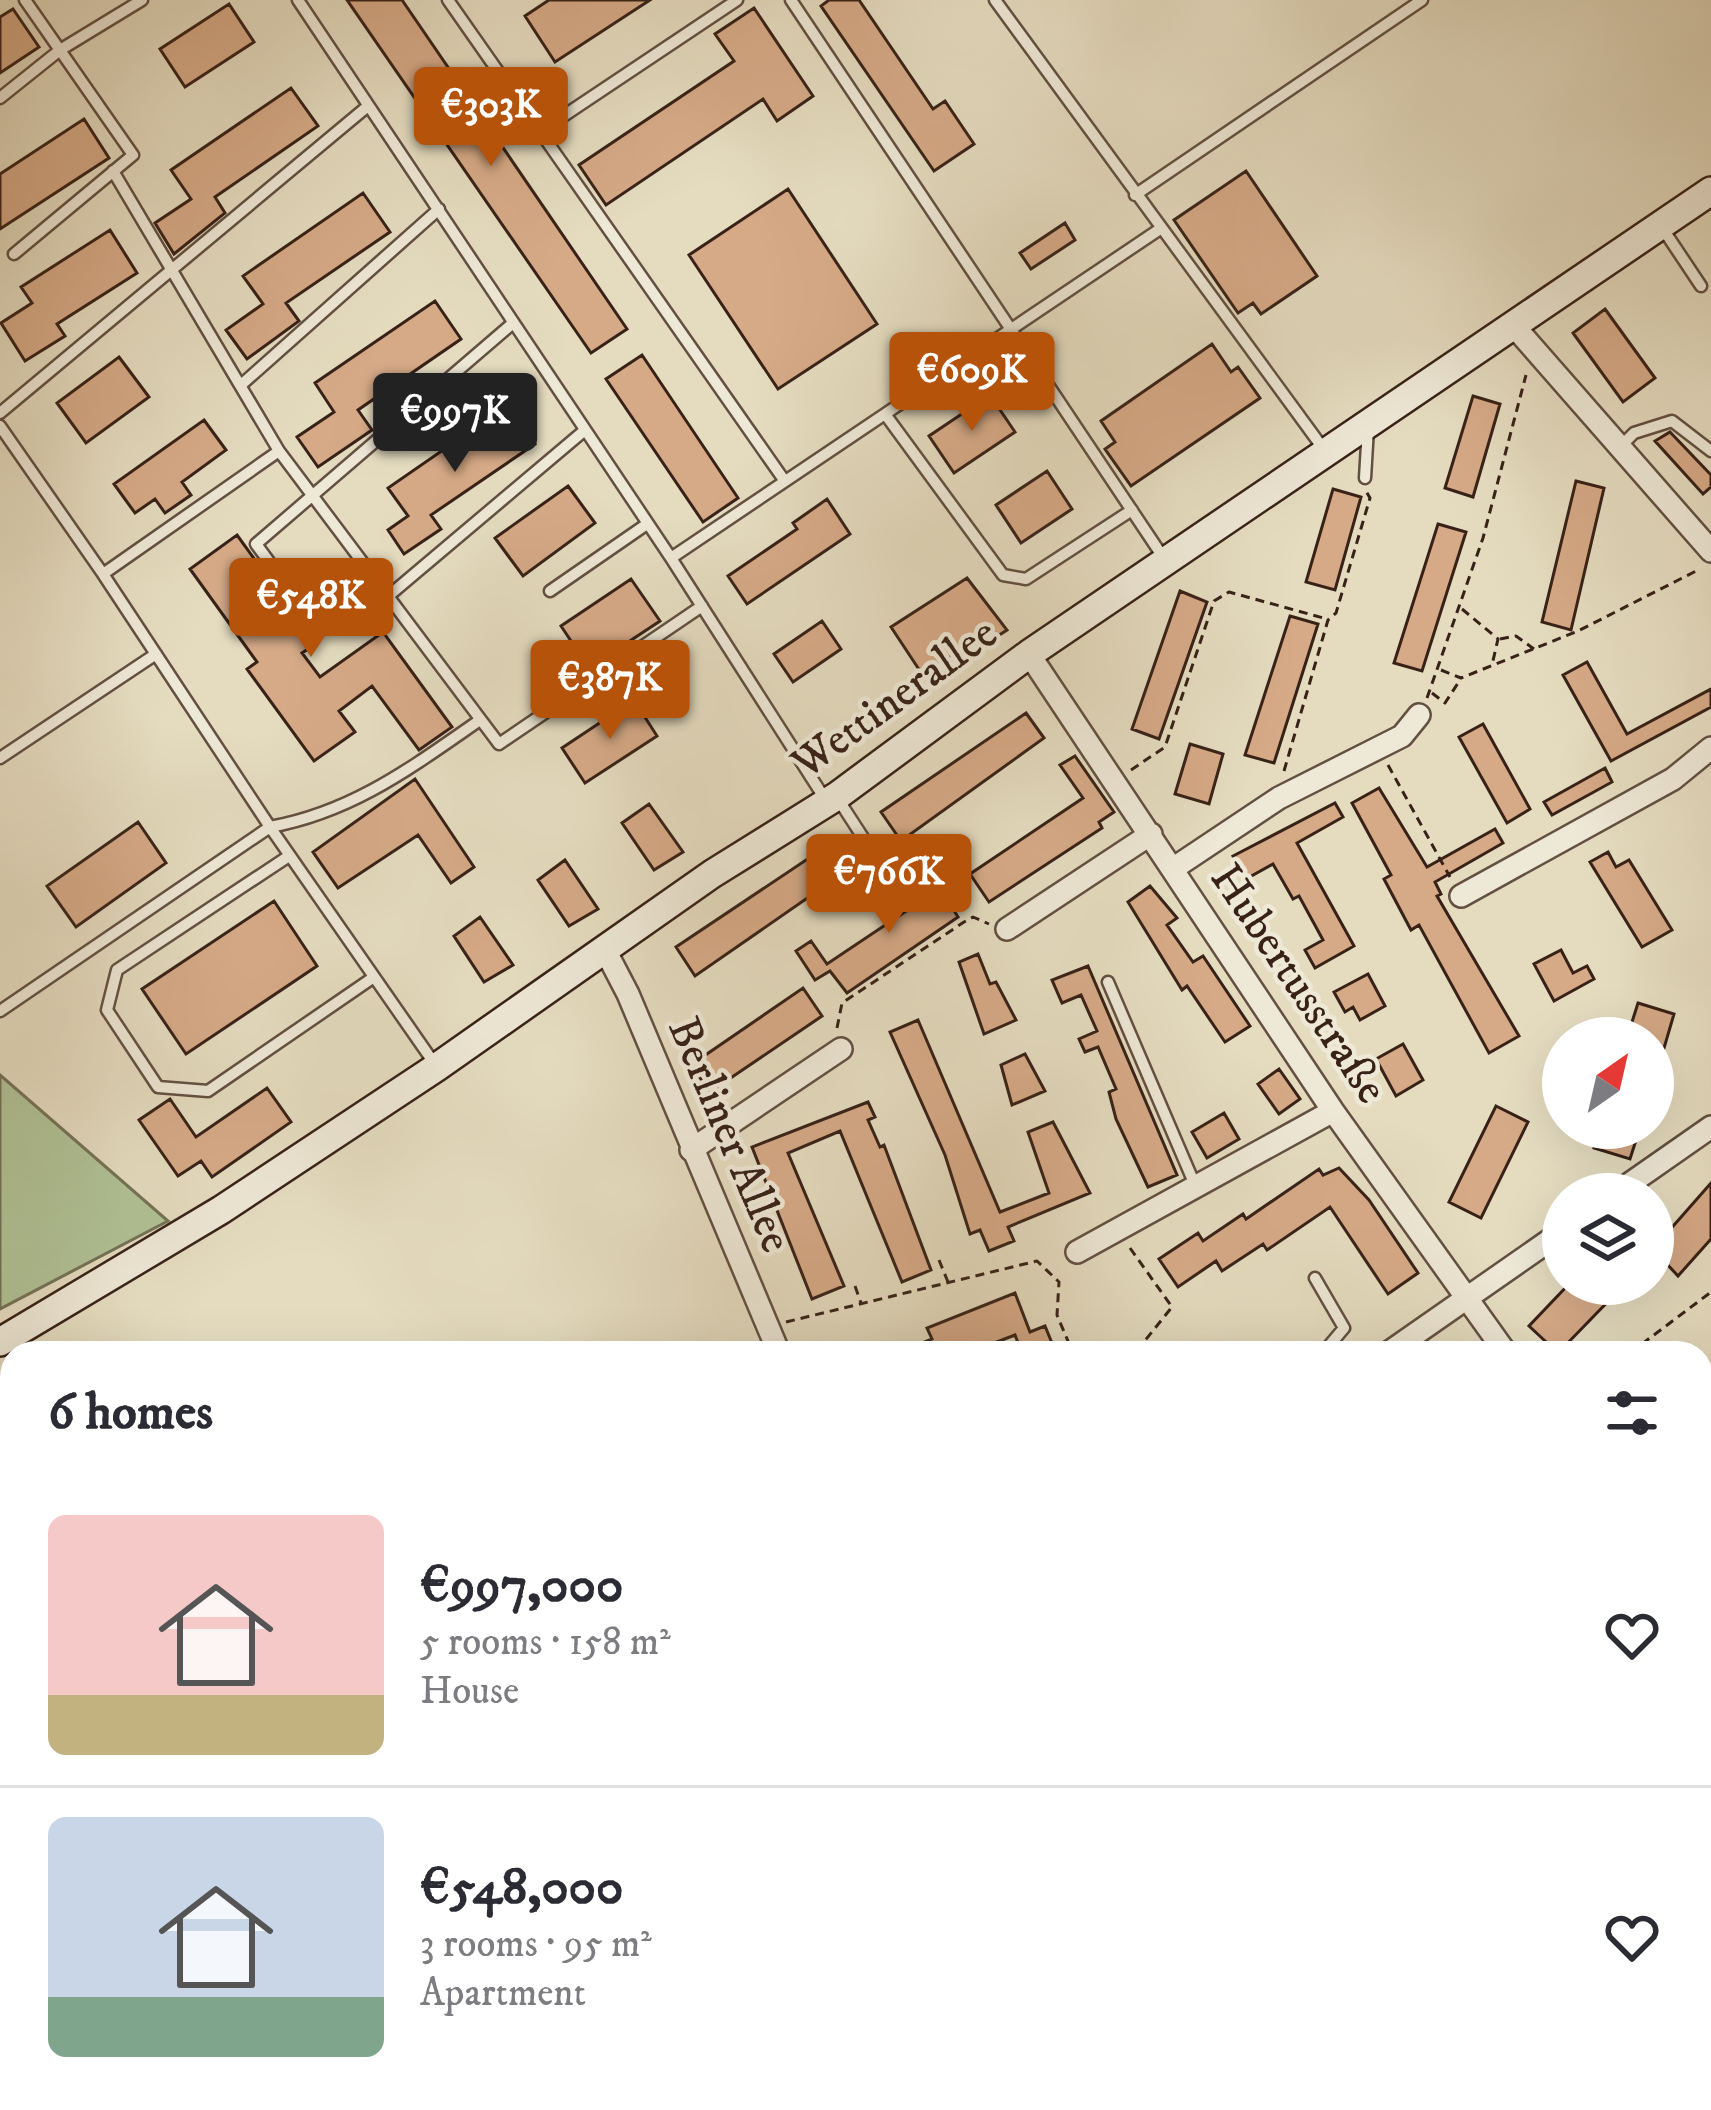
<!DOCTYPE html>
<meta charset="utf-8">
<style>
:root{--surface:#fff;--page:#f2f2f3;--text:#2b2b33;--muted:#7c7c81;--line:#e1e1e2;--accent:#b45309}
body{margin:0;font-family:"IM FELL DW Pica",serif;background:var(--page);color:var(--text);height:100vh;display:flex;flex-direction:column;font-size:45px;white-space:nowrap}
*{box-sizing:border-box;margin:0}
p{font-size:39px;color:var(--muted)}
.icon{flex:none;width:66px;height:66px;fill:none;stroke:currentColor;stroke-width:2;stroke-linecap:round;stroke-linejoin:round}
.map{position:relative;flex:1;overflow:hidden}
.details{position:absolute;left:0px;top:1341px;width:1713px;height:771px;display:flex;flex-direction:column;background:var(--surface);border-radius:36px 36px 0 0;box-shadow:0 12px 48px #0002}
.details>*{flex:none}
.needle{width:78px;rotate:34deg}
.fabs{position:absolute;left:1542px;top:1017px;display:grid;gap:24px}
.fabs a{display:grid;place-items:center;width:132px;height:132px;border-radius:50%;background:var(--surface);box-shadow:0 12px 48px #0002;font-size:60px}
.price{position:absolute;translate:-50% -102px;padding:0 27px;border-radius:12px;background:var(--accent);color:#fff;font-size:39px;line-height:78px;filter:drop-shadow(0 3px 6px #0008)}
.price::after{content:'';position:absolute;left:50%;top:72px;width:36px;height:27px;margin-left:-18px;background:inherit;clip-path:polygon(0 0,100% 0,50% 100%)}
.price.selected{background:#222;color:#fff}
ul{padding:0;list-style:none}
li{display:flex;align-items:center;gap:36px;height:300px;padding:0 48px}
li+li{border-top:3px solid var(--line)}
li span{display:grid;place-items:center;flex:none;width:336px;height:240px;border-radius:18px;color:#555}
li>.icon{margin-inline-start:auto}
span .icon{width:144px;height:144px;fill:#fffc;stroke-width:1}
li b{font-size:51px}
h2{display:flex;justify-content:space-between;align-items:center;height:144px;padding:0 48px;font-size:51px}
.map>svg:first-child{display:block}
</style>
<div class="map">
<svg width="1711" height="2110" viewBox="0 0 1711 2110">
<rect width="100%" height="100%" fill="#e5dcc0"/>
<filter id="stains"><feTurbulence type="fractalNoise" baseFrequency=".00167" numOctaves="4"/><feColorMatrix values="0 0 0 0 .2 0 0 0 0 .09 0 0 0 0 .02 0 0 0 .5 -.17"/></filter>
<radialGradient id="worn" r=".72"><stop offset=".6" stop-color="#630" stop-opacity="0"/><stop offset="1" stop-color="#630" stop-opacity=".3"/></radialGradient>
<path fill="#b0c296" stroke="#747257" stroke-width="3" d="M0,1075L168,1221L0,1309Z
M87,2100H330L337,2110H231L226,2105L222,2110H81Z"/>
<path fill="#d6aa87" stroke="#382218" stroke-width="3" d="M347,0H402L627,329L591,353Z
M549,0H650L555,62L525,16Z
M829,0H859L933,109L945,101L974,144L934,171L821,6Z
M229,4L254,42L185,87L160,49Z
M754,8L813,96L777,121L763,99L606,205L579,165L734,61L715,34Z
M13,9L39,47L0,73V17Z
M291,88L318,126L215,197L225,213L174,254L155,223L191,199L171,170Z
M84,119L109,158L0,229V174Z
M1246,171L1317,276L1261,314L1253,303L1238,313L1174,220Z
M788,189L877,324L778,389L689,255Z
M363,193L390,232L286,303L299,321L247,359L226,330L263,304L243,276Z
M1065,223L1075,240L1031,269L1020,253Z
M110,230L137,273L57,324L65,336L25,361L1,323L32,303L21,287Z
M435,301L461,339L358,410L372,430L318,467L297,437L334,412L315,383Z
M1605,309L1655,378L1623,402L1573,333Z
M1212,344L1231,372L1238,367L1260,398L1131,486L1105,449L1115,442L1101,421Z
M642,355L738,498L703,522L606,379Z
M119,357L149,397L86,443L57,403Z
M990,395L1015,432L954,473L929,436Z
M1473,396L1500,404L1473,497L1445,488Z
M508,405L535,444L431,515L441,529L404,554L388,530L408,516L388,488Z
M204,420L226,450L182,482L191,495L165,513L155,499L135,513L114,484Z
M1670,432L1711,475V487L1703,494L1655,441Z
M1047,471L1072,509L1021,543L996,505Z
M1576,481L1604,488L1571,630L1542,622Z
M568,486L595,523L523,576L495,538Z
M1333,489L1361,497L1335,590L1306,582Z
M827,499L850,534L747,604L728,576L797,529L793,523Z
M1438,524L1466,532L1422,671L1394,663Z
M237,535L316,644L302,653L320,677L383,632L452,727L419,750L372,686L339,711L355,732L314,761L247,669L257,662L190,569Z
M967,578L1007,630L965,657L960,649L922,674L891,627Z
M631,579L660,621L589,668L561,626Z
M1180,591L1207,602L1159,739L1132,729Z
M1290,616L1318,624L1274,763L1245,755Z
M822,621L841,649L793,682L774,654Z
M1587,662L1627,734L1711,689V707L1611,761L1563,675Z
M634,700L657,736L585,783L562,748Z
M1026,713L1044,738L901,841L881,812Z
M1483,724L1530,809L1507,823L1459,737Z
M1190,744L1223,754L1209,804L1175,794Z
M1075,756L1114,812L1099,822L1102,828L989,902L970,874L1083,798L1060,765Z
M1605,768L1612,782L1552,815L1544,802Z
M415,779L474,867L451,883L418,835L338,888L313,852Z
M1379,788L1427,867L1495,829L1503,843L1435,882L1441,894L1437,896L1519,1036L1489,1053L1419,925L1411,930L1384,879L1391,875L1352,803Z
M1335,803L1343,817L1297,843L1354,946L1315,968L1305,950L1323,940L1299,896L1293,899L1273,864L1246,879L1233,856Z
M649,804L683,852L654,870L622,823Z
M138,822L166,863L76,927L47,886Z
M821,850L839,876L695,976L676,947Z
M1608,852L1616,867L1629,860L1672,930L1642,947L1590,862Z
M939,855L958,884L944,894L958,917L847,993L830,971L815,980L796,951L811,941L827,964L939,889L924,865Z
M565,860L598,909L569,926L538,880Z
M1150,886L1177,918L1167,925L1193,962L1203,956L1250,1026L1225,1042L1187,986L1182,990L1128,902Z
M274,901L317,966L186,1054L142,989Z
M480,917L513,965L484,982L454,936Z
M1561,950L1573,973L1587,966L1594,979L1554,1001L1534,964Z
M978,954L990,984L996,982L1016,1020L984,1034L959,962Z
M1088,966L1177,1175L1148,1187L1116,1119L1109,1092L1116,1089L1098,1047L1085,1052L1079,1039L1097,1031L1081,995L1062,1003L1052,980Z
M1368,974L1385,1006L1360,1020L1353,1007L1345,1012L1334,992Z
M803,988L822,1016L710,1092L691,1065Z
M1638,1003L1674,1014L1657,1072L1653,1038H1627Z
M918,1020L1000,1212L1049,1193L1028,1132L1053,1122L1090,1193L1008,1227L1014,1241L989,1251L980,1230L970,1234L945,1155L890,1032Z
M1403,1044L1423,1080L1396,1096L1376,1059Z
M1025,1054L1045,1091L1012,1105L1001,1065Z
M1279,1069L1300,1099L1279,1114L1258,1084Z
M267,1088L291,1122L212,1177L201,1161L178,1176L139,1120L170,1099L196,1137Z
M868,1102L875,1117L868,1120L880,1147L884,1145L931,1270L902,1282L840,1131L788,1153L844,1286L812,1299L752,1147Z
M1496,1106L1528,1122L1481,1218L1449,1202Z
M1224,1113L1239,1139L1207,1158L1192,1132Z
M1600,1128H1640L1630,1159L1594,1148Z
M1339,1168L1369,1200L1418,1273L1388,1294L1330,1207L1267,1250L1263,1244L1222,1271L1216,1261L1178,1287L1159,1259L1198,1233L1203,1241L1243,1214L1246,1219L1319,1169L1323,1175Z
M1711,1183V1239L1678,1276L1653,1249Z
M1569,1284H1625L1558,1353L1529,1326Z
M1015,1293L1030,1332L1045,1326L1056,1353H1022L1015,1335L968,1353H898L932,1339L927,1328Z"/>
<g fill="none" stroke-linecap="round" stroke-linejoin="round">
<defs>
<path id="lane" d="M298,0L671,558L825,799
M448,0L784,480
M791,0L1165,560
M995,0L1325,451
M0,98L60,50L142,0
M538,133L737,0
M113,171L279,451
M1135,195L1422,0
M1663,229L1701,286
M14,254L133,155L25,0
M513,323L256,544L304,609L386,598L585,430
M241,385L439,209
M0,413L368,106
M885,414L1003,575L1026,579L1132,510
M0,426L103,574
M1621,446L1634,433L1672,421L1711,451
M1365,478L1368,428
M671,558L1160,229
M550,591L647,524
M480,720C412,767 353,812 270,827L103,574L279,451L499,744L702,606
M0,758L156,654
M838,799L873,853
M289,856L117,970L107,1010L158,1087L208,1091L374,977
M1108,982L1195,1185
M0,1011L270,827L434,1063
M1315,1278L1344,1328L1323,1353"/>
<path id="street" d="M1513,325L1711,551
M1029,654L1333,1111L1506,1353
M1174,868L1279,798L1402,736L1419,715
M1461,896L1673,779L1711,748
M1007,929L1151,834
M604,948L628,994L779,1353
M691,1150L841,1049
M1615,1194L1711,1127
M1077,1252L1333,1111
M1388,1353L1563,1231
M0,1418H12
M0,1482L4,1515L0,1533
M1701,1569L1711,1565
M1701,1893L1711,1924
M0,2090L12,2072
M1202,2100L1209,2110
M1603,2100L1608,2110
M512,2110L526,2100
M1686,2110L1701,2100"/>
<path id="secondary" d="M0,1342L221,1210L437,1067L712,874L837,796L1029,654L1711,191"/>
</defs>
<use href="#lane" stroke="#635042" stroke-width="15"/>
<use href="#street" stroke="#635042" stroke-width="26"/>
<use href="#secondary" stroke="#382218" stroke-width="32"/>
<path stroke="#382218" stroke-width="3" stroke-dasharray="9 6" stroke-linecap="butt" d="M1462,609L1498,639L1492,665
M1500,639L1516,636L1534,649
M1441,670L1461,678L1578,631L1700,569
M1432,693L1445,703L1460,680
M1427,698L1483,538L1526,375
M1388,765L1450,877
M1131,770L1165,747L1214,601L1229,592L1327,619
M1284,771L1328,620L1336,613L1370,498L1366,491
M837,1028L842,1003L964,922L973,917L989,924
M1130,1248L1172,1307L1135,1353
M939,1260L948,1282
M855,1286L861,1303
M786,1322L1037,1261L1059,1282L1057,1315L1073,1353
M1630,1353L1711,1292"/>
<use href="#lane" stroke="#eee8d6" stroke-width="10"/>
<use href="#street" stroke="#eee8d6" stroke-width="21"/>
<use href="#secondary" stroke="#eee8d6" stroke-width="27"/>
</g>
<g text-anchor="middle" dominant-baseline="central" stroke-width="9" stroke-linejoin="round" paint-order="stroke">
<g font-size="45" fill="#382218" stroke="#eee8d6">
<text transform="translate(895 699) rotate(-36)">Wettinerallee</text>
<text transform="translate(1298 984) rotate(56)">Hubertusstraße</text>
<text transform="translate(729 1135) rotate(67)">Berliner Allee</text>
</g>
</g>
<rect width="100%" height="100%" filter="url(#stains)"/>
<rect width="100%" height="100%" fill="url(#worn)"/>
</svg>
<div class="fabs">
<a><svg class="needle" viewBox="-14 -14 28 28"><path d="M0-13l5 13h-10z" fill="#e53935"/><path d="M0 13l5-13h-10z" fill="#7c7c81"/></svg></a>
<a><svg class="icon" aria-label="layers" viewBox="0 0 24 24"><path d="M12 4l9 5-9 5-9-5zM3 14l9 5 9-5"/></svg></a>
</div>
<b class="price" style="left:491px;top:169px">€303K</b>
<b class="price" style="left:972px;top:434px">€609K</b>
<b class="price selected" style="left:455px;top:475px">€997K</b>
<b class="price" style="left:311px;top:660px">€548K</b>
<b class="price" style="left:610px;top:742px">€387K</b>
<b class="price" style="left:889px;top:936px">€766K</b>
<section class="details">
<h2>6 homes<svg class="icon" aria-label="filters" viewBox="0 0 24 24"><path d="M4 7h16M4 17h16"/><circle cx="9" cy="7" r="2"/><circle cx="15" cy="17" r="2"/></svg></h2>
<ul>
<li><span style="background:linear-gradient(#f6c9c9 75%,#c2b280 0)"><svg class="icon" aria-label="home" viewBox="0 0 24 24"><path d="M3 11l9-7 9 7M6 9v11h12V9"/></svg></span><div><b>€997,000</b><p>5 rooms · 158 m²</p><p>House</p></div><svg class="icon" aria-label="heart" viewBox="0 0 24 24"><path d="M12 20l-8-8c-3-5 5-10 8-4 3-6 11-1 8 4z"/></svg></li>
<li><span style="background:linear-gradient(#c9d6e8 75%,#7fa58c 0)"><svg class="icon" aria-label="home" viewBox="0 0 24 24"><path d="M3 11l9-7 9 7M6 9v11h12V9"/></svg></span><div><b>€548,000</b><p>3 rooms · 95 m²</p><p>Apartment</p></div><svg class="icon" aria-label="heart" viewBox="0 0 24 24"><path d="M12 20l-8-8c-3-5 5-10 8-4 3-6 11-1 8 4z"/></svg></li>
</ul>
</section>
</div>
